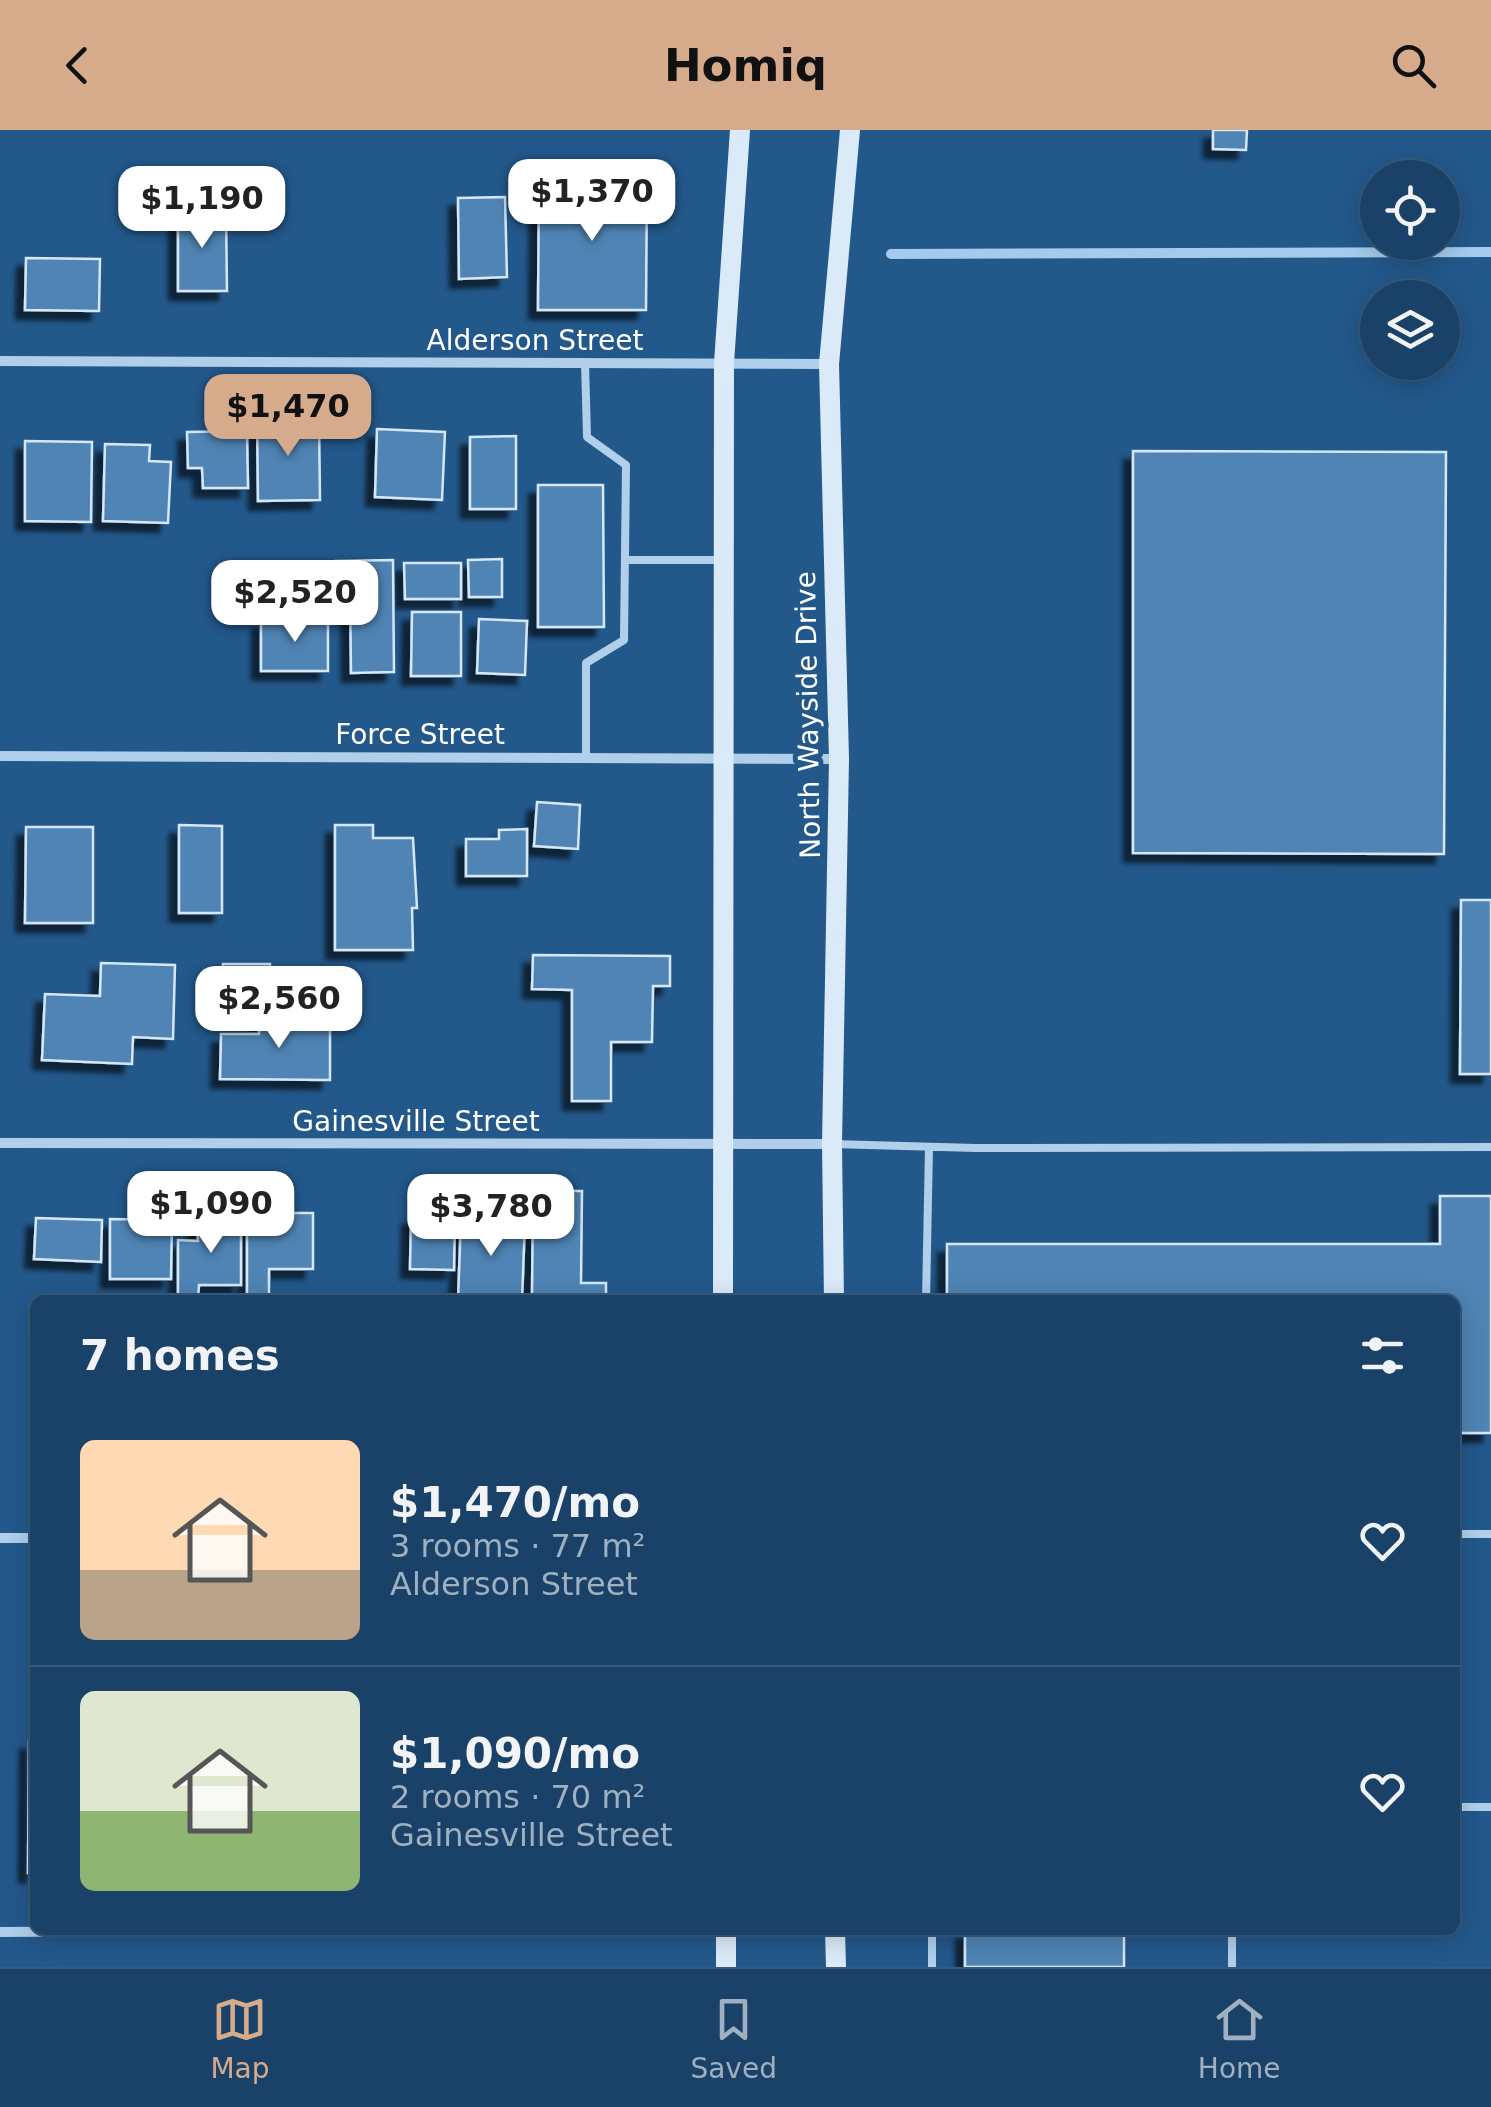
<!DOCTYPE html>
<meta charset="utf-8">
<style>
:root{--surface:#1a4268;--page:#274d71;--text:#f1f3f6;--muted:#9fb0c0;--line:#385b7c;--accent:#d6ab8b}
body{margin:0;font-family:"DejaVu Sans",sans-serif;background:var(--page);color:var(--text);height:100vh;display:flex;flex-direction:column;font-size:38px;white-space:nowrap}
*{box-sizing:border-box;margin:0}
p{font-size:32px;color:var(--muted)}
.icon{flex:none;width:55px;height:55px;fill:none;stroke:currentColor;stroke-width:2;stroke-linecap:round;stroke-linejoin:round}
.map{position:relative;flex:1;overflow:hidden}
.sheet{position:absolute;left:30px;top:1165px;width:1430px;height:640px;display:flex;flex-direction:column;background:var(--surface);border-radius:15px;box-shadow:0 5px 25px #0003,0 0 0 2px var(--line)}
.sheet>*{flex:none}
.controls{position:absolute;left:1360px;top:30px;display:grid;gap:20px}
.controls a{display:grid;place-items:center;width:100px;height:100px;border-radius:50%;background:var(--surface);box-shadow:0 5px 25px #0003,0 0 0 2px var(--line);font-size:50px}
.price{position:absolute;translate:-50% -85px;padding:0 22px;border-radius:20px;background:#fff;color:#222;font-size:32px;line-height:65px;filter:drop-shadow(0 2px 5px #0008)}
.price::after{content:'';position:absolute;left:50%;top:60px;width:30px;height:22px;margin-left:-15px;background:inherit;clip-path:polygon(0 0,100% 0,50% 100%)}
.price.on{background:var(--accent);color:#111}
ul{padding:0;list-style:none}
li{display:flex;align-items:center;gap:30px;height:250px;padding:0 50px}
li+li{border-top:2px solid var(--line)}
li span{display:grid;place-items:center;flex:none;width:280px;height:200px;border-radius:15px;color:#555}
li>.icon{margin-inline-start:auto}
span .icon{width:120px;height:120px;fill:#fffc;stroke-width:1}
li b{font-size:42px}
h2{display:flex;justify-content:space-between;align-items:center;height:120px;padding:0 50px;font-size:42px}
header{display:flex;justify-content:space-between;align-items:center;height:130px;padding:0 50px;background:var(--accent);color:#111;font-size:45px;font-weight:700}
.tabs{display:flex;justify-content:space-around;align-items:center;height:140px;border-top:2px solid var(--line);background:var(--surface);font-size:28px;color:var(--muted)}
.tabs a{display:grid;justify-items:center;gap:5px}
.tabs .on{color:var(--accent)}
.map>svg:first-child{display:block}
</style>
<header><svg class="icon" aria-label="back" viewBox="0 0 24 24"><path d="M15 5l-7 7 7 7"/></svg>Homiq<svg class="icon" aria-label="search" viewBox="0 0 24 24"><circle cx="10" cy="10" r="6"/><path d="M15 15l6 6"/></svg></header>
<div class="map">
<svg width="1491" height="1837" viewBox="0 0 1491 1837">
<defs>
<filter id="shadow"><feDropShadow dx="-9" dy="9" stdDeviation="2.5" flood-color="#0009"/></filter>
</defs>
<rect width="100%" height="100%" fill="#23588b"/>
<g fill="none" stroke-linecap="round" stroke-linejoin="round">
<path stroke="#a4cbeb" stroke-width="10" d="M891,124L1491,122"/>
</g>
<path fill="#5084b4" stroke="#d5e7f8" stroke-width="2.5" filter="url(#shadow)" d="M1213,0H1247L1246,20L1213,19Z
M182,42H248V76H183Z
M539,48L647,49L646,180H538Z
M505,67L507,147L459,149L458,68Z
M178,80H226L227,161H178Z
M26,128L100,129L99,181L25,180Z
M319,287L320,370L258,371L257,288Z
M377,299L445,302L442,370L375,367Z
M247,301L248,358H203L202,338H188L187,302Z
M516,306V379H470V307Z
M25,311L92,312L91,392L25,391Z
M105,314L150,315L149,331L171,332L168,393L103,391Z
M1133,321L1446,322L1444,724L1133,723Z
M538,355H603L604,497H538Z
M502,429V467H469L468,430Z
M393,430L394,542L351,543L350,459L336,460V431Z
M404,433H461V469H405Z
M412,482H461V546H411Z
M328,489V541H261V490Z
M479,489L527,491L525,545L477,543Z
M537,672L580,675L578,719L534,716Z
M179,695L222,696V783H179Z
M335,695H373V708H413L417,778H412L413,820H335Z
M26,697H93V793H25Z
M527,699V746H466V709H499V700Z
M1461,770H1491V944H1460Z
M533,825L670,826V856H653L652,912H611V971H572V860L532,859Z
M101,833L175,835L173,909L133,907L132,934L42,930L45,864L100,866Z
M223,834H270L269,881H223Z
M259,887H330V950L220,949L221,904H259Z
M533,1061H582L581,1153H606V1170H532Z
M1440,1066H1491V1303H1455V1170H947V1114H1440Z
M247,1083H313V1139H269V1170H247Z
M411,1086L455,1088L454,1140L410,1139Z
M36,1088L102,1090L101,1132L34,1129Z
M197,1088H241V1155H199L198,1168L178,1167V1110L198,1111Z
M461,1088L525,1090L522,1170H458Z
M110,1089L172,1090L171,1149H110Z
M29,1611H35V1743H28Z
M965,1800H1124V1837H965Z"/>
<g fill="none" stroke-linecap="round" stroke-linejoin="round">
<path stroke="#b0cfea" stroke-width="8" d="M585,232L587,307L626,335L624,510L586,533V626
M625,430H720
M832,1014L976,1018L1491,1017
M926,1170L929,1017
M1455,1404H1491
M1455,1677H1491
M932,1837V1800
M1232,1837V1800"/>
<path stroke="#b0cfea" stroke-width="10" d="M0,231L829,234
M0,626L839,629
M0,1013L831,1014
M0,1408H35
M0,1802L307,1800"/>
<path stroke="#dbeaf8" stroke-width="20" d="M723,1170L724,233L740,0
M834,1170L832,1014L839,629L829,234L850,0
M726,1800V1837
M835,1800L836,1837"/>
</g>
<g text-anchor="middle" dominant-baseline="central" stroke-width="10" stroke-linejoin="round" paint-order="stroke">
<g font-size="28" fill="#fff" stroke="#23588b">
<text x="535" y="210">Alderson Street</text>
<text transform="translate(808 585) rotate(-91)">North Wayside Drive</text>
<text x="420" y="604">Force Street</text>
<text x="416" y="991">Gainesville Street</text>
</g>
</g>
</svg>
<div class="controls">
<a><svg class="icon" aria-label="locate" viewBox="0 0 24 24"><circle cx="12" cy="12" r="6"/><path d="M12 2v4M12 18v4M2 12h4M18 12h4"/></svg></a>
<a><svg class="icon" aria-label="layers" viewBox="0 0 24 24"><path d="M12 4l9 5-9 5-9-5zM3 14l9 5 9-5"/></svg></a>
</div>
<b class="price" style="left:592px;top:114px">$1,370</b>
<b class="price" style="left:202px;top:121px">$1,190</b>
<b class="price on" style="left:288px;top:329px">$1,470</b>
<b class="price" style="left:295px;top:515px">$2,520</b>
<b class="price" style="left:279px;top:921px">$2,560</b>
<b class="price" style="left:211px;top:1126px">$1,090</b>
<b class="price" style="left:491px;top:1129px">$3,780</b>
<section class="sheet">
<h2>7 homes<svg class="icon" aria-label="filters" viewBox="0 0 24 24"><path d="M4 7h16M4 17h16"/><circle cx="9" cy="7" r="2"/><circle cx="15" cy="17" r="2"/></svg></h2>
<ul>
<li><span style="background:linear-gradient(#ffd9b3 65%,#b9a48a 0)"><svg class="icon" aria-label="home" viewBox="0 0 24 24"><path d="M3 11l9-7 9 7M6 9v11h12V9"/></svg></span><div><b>$1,470/mo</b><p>3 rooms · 77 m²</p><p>Alderson Street</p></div><svg class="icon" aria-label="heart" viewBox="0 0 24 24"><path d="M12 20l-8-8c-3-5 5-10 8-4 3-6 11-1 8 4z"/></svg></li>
<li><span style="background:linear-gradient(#dfe7d0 60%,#8fb573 0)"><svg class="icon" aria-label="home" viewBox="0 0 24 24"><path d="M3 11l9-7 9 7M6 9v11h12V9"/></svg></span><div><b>$1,090/mo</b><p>2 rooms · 70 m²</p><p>Gainesville Street</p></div><svg class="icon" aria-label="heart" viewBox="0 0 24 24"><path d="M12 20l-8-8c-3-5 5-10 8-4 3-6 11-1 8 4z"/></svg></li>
</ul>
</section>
</div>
<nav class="tabs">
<a class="on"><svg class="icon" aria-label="map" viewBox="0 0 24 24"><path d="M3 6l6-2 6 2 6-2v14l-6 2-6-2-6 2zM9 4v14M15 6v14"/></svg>Map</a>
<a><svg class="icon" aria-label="saved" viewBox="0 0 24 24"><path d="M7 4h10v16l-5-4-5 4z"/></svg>Saved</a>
<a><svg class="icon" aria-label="home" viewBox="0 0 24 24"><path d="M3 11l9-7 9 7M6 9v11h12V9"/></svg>Home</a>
</nav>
